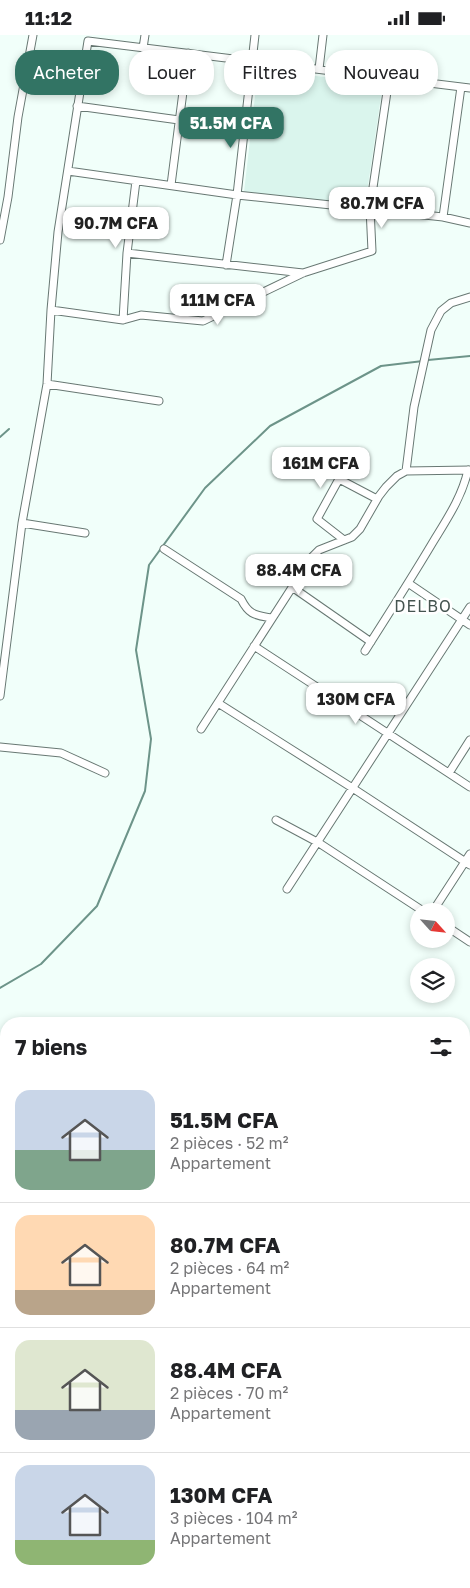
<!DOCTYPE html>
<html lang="fr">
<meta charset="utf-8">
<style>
:root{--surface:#fff;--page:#f6f6f6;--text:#202124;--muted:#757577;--line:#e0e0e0;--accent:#327464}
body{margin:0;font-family:"Golos Text",sans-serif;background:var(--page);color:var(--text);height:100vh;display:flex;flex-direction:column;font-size:19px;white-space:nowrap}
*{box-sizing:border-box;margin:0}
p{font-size:16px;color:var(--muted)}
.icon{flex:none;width:28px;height:28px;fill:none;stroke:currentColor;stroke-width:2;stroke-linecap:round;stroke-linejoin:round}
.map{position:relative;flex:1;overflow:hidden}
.side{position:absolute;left:0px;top:982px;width:470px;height:571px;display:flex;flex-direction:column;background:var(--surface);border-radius:20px 20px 0 0;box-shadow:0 2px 8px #0003}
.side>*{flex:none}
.banner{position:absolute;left:15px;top:15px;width:440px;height:45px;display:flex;gap:10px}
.needle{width:32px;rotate:117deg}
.fabs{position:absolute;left:410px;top:868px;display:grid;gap:10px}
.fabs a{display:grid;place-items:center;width:45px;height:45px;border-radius:50%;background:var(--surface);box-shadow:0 2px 8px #0003;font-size:25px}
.price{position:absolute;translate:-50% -42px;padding:0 11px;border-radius:10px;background:#fff;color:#222;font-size:16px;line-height:32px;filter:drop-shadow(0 1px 2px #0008)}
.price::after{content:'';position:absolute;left:50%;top:30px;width:15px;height:11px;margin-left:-8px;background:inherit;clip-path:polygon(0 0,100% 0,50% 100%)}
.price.on{background:var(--accent);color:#fff}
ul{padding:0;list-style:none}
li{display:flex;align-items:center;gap:15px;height:125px;padding:0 15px}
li+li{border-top:1px solid var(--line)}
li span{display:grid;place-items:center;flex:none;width:140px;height:100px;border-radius:15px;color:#555}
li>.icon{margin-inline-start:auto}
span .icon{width:60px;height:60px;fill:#fffc;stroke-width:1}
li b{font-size:21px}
h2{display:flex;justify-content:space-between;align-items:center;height:60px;padding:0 15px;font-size:21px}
.chip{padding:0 18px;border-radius:20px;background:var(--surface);box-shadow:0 2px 8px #0003;font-size:18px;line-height:45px}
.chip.on{background:var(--accent);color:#fff}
.status{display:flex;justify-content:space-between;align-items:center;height:35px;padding:0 25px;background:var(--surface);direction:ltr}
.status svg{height:14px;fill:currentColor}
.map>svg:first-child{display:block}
</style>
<div class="status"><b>11:12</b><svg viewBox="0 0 49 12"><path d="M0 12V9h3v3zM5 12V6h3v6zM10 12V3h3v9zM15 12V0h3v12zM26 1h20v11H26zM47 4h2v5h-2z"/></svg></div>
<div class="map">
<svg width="470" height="1553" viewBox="0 0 470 1553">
<rect width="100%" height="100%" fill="#f1fffa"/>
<path fill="#daf5ed" d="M258,35L383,48L365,171L244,157Z"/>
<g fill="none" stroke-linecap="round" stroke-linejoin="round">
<path stroke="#6d9489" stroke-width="2" d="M428,325L470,321
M0,402L9,394
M0,953L41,929L97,871L145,756L151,704L136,615L149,530L205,453L270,391L381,331L423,326
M0,1010L6,1012
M464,1060L470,1061"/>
<defs>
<path id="minor" d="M143,13L145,0
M319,34L323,0
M77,71L179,85
M68,136L237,160L443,182L470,188
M171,150L188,18
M443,182L461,52
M0,205L8,162L18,82L33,0
M127,218L303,238
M226,230L237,160L255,0
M51,275L123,285L141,280L203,286L303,238L372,216L370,173L389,43
M123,285L127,218L136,146
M47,349L159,366
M406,436L414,372L431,295L441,276L451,268L470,262
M22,488L85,498
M344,505L317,484L339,444L377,464
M164,514L241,564C249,580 255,580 271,583
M408,548L470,590
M292,552L371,607
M254,611L470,752
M365,616C388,580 411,544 433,507C447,484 462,462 468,435
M0,661L22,488L47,349L51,275L58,197L88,6L470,53
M218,668L354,754L470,830
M201,694L311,523L319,515L352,502L360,494L379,461L386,452L397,441L406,436L470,435
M0,712L61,718L105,738
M449,738L470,705
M276,785L319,808L423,876
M287,854L470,572
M433,876L470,819
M446,891L470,907
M0,1119L6,1120
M464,1222L470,1214
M464,1298L470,1299
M464,1416L470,1417
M0,1545L6,1546
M14,1548L41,1553
M208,1548L210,1553
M58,1553L62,1548"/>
</defs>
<use href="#minor" stroke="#687873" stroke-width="9"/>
<use href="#minor" stroke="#fff" stroke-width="7"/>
</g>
<g text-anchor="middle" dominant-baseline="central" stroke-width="5" stroke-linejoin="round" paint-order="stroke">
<g font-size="16" letter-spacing="1" fill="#455450" stroke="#fff">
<text x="423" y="571">DELBO</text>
</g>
</g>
</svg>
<div class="fabs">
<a><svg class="needle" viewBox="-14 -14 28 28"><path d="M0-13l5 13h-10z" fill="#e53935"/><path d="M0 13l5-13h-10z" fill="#757577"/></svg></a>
<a><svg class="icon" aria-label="layers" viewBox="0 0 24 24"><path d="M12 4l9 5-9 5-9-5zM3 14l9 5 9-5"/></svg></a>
</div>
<b class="price on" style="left:231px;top:114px">51.5M CFA</b>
<b class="price" style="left:382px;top:194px">80.7M CFA</b>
<b class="price" style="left:116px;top:214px">90.7M CFA</b>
<b class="price" style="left:218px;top:291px">111M CFA</b>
<b class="price" style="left:321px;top:454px">161M CFA</b>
<b class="price" style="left:299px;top:561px">88.4M CFA</b>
<b class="price" style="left:356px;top:690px">130M CFA</b>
<div class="banner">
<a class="chip on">Acheter</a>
<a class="chip">Louer</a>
<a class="chip">Filtres</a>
<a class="chip">Nouveau</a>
</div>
<section class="side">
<h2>7 biens<svg class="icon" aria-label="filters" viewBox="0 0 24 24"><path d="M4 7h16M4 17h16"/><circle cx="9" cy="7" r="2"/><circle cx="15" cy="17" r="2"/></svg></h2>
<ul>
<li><span style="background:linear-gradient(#c9d6e8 60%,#7fa58c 0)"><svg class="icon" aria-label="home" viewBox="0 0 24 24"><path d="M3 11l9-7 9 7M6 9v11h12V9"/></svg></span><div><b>51.5M CFA</b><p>2 pièces · 52 m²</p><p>Appartement</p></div></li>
<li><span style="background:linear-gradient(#ffd9b3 75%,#b9a48a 0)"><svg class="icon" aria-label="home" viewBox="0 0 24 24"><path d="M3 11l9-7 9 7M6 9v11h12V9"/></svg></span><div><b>80.7M CFA</b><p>2 pièces · 64 m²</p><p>Appartement</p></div></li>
<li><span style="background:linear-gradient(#dfe7d0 70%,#9aa5b1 0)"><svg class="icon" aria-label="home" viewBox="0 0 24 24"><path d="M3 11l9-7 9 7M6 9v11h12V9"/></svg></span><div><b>88.4M CFA</b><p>2 pièces · 70 m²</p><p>Appartement</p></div></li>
<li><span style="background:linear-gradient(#c9d6e8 75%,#8fb573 0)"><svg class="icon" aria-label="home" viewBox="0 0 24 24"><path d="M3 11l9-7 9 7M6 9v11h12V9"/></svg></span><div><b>130M CFA</b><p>3 pièces · 104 m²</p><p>Appartement</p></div></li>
</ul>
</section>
</div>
